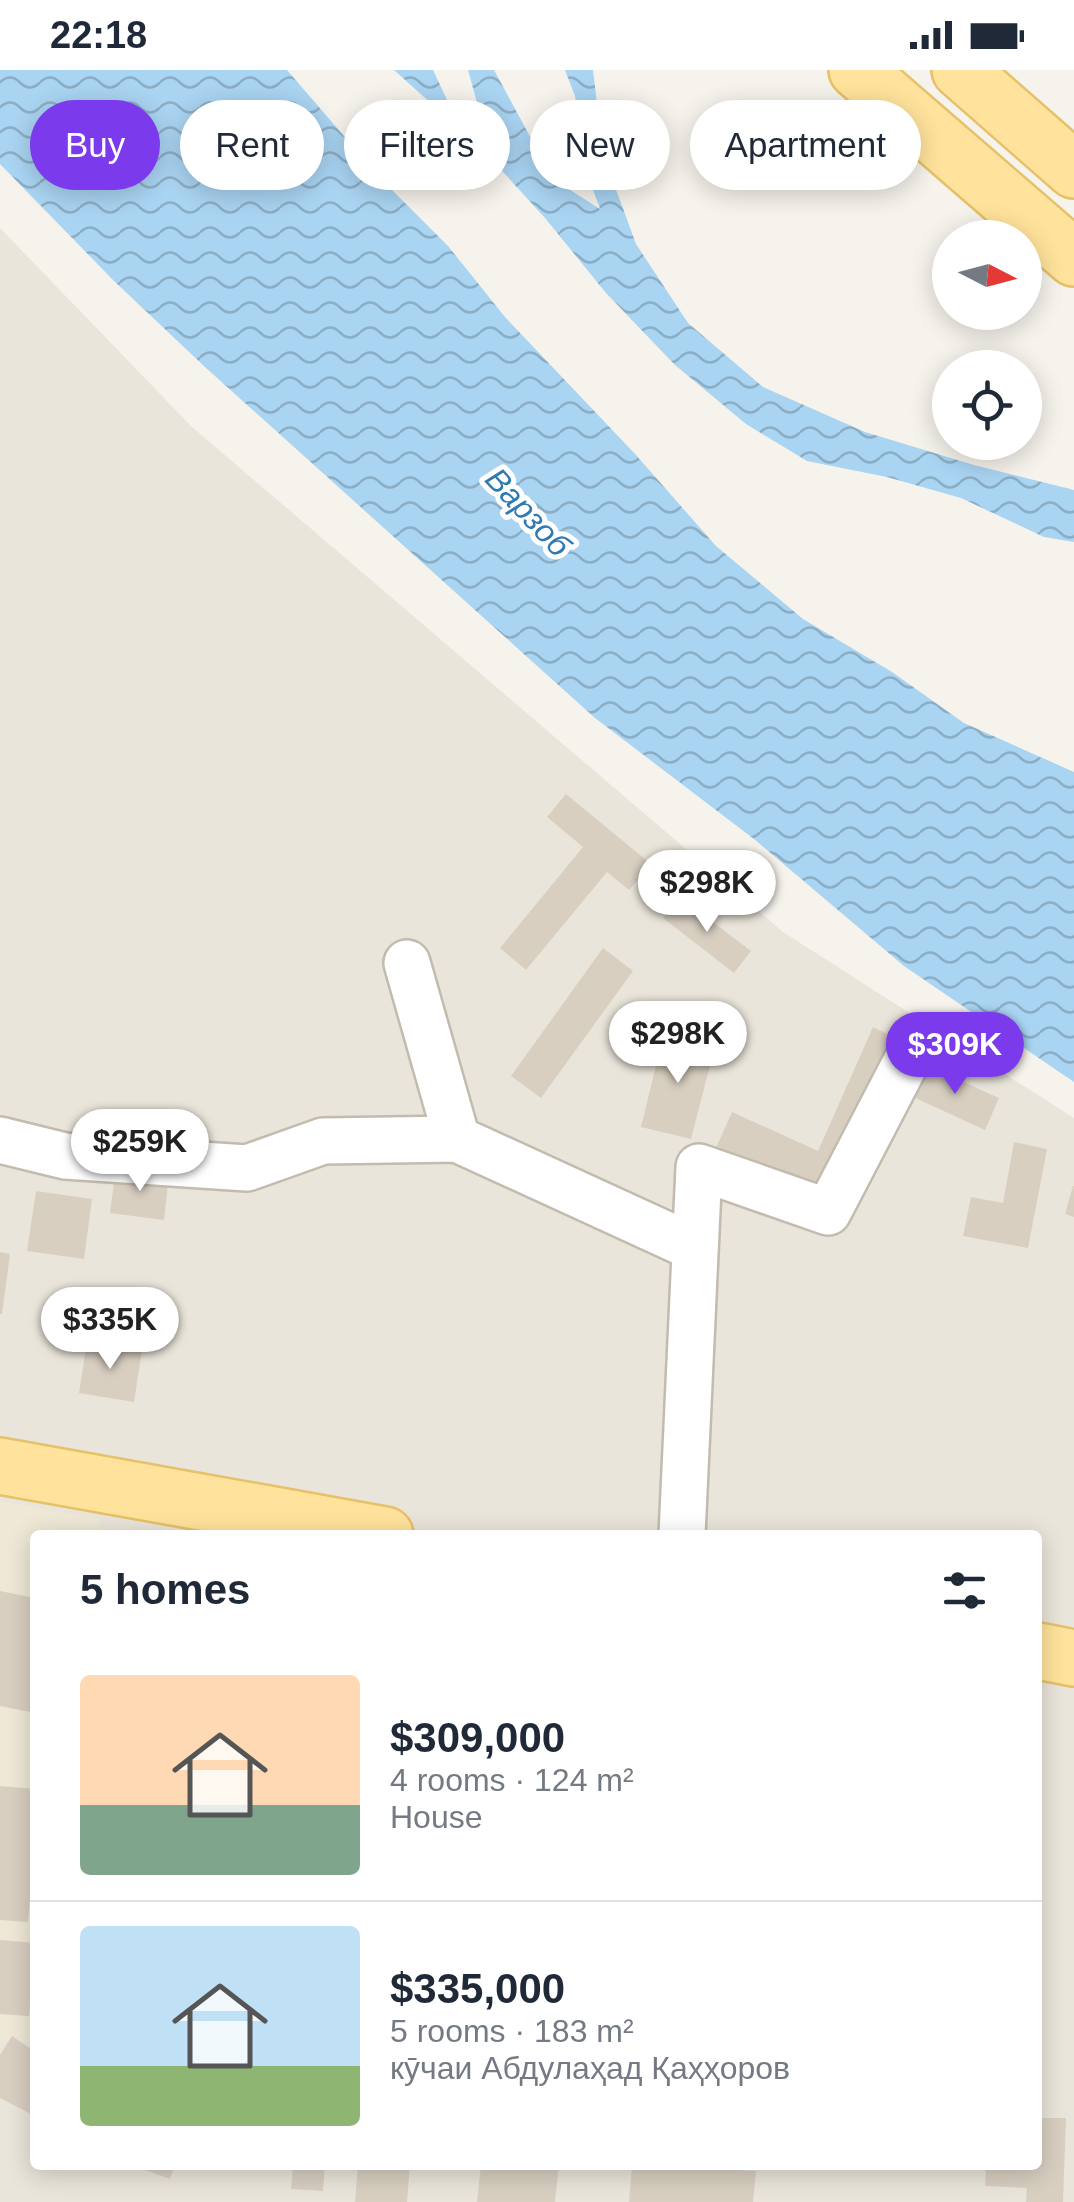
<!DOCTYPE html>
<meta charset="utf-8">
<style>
:root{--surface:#fff;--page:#f2f2f3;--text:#1f2937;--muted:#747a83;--line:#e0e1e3;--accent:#7c3aed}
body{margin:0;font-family:Arial,sans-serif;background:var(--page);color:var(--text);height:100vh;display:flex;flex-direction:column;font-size:38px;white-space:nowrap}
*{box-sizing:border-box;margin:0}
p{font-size:32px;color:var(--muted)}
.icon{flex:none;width:55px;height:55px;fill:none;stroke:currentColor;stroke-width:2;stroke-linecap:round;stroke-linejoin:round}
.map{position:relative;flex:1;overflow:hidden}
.panel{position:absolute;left:30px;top:1460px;width:1012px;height:640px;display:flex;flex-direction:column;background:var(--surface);border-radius:10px;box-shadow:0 5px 25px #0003}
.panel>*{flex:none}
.top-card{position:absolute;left:30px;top:30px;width:1015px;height:90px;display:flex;gap:20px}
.needle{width:65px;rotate:96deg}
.fabs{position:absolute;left:932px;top:150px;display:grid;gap:20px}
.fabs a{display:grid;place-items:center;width:110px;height:110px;border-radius:50%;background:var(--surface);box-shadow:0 5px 25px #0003;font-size:50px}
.price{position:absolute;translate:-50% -85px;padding:0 22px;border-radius:35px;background:#fff;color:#222;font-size:32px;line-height:65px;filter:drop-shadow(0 2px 5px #0008)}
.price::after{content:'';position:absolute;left:50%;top:60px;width:30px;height:22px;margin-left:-15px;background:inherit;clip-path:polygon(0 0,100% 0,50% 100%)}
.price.on{background:var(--accent);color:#fff}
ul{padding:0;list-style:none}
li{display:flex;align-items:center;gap:30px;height:250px;padding:0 50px}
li+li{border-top:2px solid var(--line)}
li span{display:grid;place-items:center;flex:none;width:280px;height:200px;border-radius:10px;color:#555}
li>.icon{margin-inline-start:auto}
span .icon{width:120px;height:120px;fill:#fffc;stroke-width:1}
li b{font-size:42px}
h2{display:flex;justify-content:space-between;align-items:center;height:120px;padding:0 50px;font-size:42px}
.chip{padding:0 35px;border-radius:45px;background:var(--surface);box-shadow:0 5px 25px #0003;font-size:35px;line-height:90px}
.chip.on{background:var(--accent);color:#fff}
.status{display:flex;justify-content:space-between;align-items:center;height:70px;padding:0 50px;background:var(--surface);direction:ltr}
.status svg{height:28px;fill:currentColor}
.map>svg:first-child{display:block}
</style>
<div class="status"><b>22:18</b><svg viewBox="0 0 49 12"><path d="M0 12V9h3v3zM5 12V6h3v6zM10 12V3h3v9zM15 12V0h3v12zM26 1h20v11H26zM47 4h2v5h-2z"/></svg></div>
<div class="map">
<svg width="1074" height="2132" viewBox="0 0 1074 2132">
<defs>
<pattern id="water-waves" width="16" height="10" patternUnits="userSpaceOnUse" patternTransform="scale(2.5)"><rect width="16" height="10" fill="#a9d4f2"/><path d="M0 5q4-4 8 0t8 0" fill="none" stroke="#8caec5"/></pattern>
</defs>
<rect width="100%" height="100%" fill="#f6f3ec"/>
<path fill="#eae5da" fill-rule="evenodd" d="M0,158L192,357L783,862L1074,1048V2132H0ZM35,1465H1038V2095H35Z"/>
<path fill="#efe8d6" d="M0,1431L100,1449L99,1465H35V1973L0,1970Z"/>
<path fill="url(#water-waves)" d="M0,0H287L381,109L448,176L505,247L636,385L716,476L803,549L892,602L964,653L1074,702V1012L904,896L754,769L595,648L205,297L113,210L0,94Z
M394,0H433L449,34L484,58L468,0H494L553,109L600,139L581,87L575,26L565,0H593L603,84L636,174L688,253L763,317L865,362L974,395L1074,420V472L1044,467L961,428L887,407L807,391L746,354L675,295L606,223L545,148L483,80Z"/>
<path fill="#d8cfc1" d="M566,724L651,794L629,820L607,802L526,900L500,878L583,777L547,747Z
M680,827L751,881L734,903L663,848Z
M603,878L633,901L541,1028L511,1006Z
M873,957L898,969L824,1137L712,1087L732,1042L818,1081Z
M664,963L715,976L691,1069L641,1057Z
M926,995L999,1028L985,1060L911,1026Z
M1014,1072L1047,1079L1028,1178L963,1166L971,1127L1003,1133Z
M116,1097L169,1104L164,1150L110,1143Z
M1073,1116H1074V1147L1065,1144Z
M36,1121L92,1129L84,1189L27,1181Z
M0,1182L10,1184L2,1244H0Z
M87,1271L142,1280L134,1332L79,1323Z
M0,1521L35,1528V1616L30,1642L0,1636Z
M0,1716L35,1719V1767L28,1852L0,1850Z
M0,1870L35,1873L29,1946L0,1944Z
M12,1966L35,1982V2046L0,2028V1985Z
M1038,2048H1066L1063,2132H1026L1027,2118L985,2116L986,2095H1038Z
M132,2095H175L170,2109Z
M293,2095H325L323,2121L291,2119Z
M358,2095H410L407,2132H355Z
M481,2095H559L555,2132H477Z
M632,2095L756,2101L753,2132H629Z"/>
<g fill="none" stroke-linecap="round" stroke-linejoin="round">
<defs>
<path id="minor" d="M407,893L457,1069L695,1178
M0,1070L65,1086L247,1098L323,1071L457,1069
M682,1465L699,1097L828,1142L916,973"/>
<path id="major" d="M857,0L1074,188
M960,0L1074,100
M0,1396L385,1465
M1038,1581L1074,1588"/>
</defs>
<use href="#minor" stroke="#c2bbae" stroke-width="50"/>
<use href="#major" stroke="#e6c16a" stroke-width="60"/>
<use href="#minor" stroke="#fff" stroke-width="45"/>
<use href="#major" stroke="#ffe39c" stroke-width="55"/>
</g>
<g text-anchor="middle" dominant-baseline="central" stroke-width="10" stroke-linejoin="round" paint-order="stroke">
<g font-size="32" font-style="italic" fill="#2e7ab2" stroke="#fff">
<text transform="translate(528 442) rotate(47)">Варзоб</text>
</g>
</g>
</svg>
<div class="fabs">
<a><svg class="needle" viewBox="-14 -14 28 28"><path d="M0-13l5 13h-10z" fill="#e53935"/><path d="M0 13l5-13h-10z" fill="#747a83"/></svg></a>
<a><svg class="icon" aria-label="locate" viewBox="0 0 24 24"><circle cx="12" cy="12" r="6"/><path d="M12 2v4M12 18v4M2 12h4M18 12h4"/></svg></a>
</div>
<b class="price" style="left:707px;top:865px">$298K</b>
<b class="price" style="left:678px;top:1016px">$298K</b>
<b class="price on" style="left:955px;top:1027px">$309K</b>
<b class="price" style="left:140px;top:1124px">$259K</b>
<b class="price" style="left:110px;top:1302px">$335K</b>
<div class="top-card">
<a class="chip on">Buy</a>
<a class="chip">Rent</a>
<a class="chip">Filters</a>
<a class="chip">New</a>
<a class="chip">Apartment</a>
</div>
<section class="panel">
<h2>5 homes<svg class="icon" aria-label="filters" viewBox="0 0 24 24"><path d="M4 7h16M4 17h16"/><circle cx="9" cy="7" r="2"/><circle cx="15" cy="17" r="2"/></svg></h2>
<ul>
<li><span style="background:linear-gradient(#ffd9b3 65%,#7fa58c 0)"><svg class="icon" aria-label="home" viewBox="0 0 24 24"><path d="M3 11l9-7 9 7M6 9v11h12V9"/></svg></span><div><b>$309,000</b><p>4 rooms · 124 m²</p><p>House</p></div></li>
<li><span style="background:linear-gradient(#bfe0f5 70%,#8fb573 0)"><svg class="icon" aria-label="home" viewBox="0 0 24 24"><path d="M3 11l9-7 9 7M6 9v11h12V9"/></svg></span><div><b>$335,000</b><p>5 rooms · 183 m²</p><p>кӯчаи Абдулаҳад Қаҳҳоров</p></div></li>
</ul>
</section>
</div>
